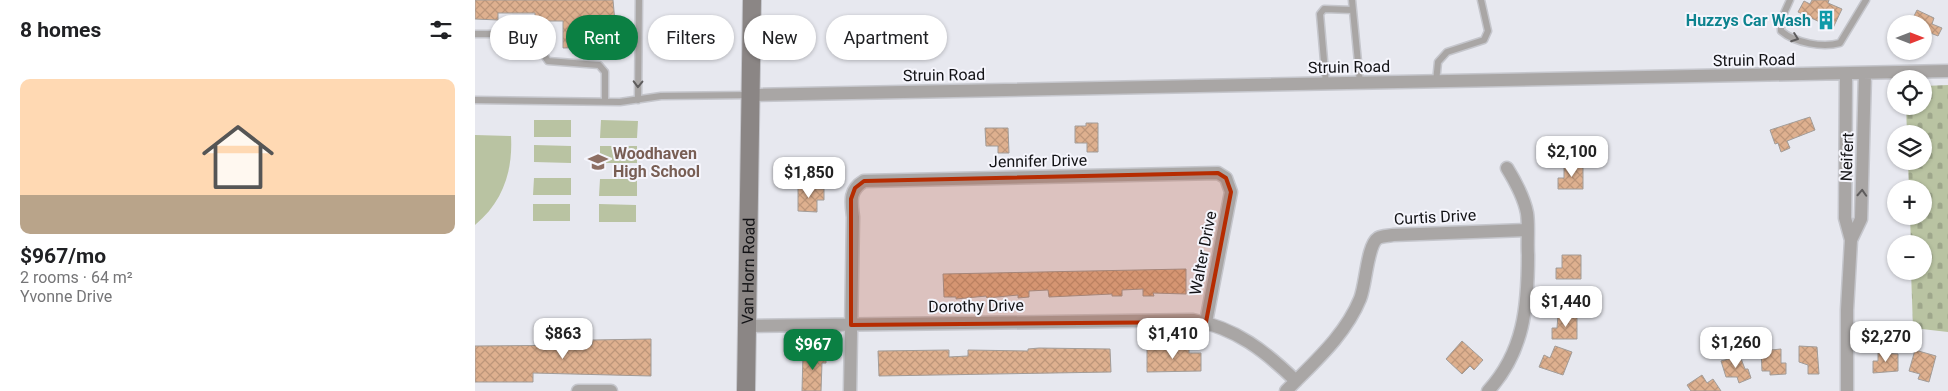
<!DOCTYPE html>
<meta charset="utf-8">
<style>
:root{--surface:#fff;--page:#f2f2f2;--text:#202124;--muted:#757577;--line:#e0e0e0;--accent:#0b8043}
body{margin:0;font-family:Roboto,sans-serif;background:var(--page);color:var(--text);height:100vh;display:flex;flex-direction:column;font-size:19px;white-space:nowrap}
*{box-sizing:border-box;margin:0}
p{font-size:16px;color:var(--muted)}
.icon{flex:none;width:28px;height:28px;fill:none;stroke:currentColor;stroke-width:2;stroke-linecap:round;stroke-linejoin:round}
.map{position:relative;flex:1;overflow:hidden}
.sheet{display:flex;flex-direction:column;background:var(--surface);width:475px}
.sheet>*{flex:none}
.guide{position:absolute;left:15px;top:15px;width:475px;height:45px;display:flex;gap:10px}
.needle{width:32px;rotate:90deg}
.controls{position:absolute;left:1412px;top:15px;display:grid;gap:10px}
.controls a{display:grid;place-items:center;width:45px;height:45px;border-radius:50%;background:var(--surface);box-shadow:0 1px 4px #0004;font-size:25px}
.price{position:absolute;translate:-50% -42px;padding:0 11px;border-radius:10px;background:#fff;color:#222;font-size:16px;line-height:32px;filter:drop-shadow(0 1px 2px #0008)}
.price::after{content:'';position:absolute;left:50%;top:30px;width:15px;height:11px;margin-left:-8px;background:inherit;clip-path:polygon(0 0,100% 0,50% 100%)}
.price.on{background:var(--accent);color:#fff}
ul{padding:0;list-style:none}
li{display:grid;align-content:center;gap:10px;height:265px;padding:0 20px}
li+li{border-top:1px solid var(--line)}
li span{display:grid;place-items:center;height:155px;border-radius:10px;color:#555}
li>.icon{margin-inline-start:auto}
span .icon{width:90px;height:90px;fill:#fffc;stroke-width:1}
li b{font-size:21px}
h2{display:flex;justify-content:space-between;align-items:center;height:60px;padding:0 20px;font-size:21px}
.tag{padding:0 18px;border-radius:22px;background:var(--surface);box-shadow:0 1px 4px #0004;font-size:18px;line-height:45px}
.tag.on{background:var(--accent);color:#fff}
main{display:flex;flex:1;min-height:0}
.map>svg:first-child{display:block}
</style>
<main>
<section class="sheet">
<h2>8 homes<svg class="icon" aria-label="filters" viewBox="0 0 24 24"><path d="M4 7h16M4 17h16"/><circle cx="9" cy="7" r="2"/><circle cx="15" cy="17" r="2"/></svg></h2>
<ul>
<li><span style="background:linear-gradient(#ffd9b3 75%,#b9a48a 0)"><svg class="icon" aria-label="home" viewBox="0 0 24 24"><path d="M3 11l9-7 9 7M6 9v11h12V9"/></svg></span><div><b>$967/mo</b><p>2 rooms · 64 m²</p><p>Yvonne Drive</p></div></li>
</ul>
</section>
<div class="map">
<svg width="1473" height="391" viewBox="0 0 1473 391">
<defs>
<pattern id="cemetery-stones" width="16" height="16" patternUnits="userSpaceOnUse" patternTransform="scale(1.25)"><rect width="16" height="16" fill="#b9c3a2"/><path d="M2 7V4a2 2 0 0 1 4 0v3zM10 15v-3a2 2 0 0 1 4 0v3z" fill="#9ea68b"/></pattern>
<pattern id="building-cross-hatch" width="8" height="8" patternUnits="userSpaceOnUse" patternTransform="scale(1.25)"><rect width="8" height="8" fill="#deb08f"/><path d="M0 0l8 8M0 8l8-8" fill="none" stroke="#bd967a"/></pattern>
</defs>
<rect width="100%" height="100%" fill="#e7e8ef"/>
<path fill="#b9c3a2" d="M59,120H96V137H59Z
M126,120L163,121L162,138H125Z
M0,135L36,136C38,171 28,202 0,225Z
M59,145L96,146V163L59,162Z
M125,146H162V163H125Z
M59,178H96V195H58Z
M125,179H162V196H124Z
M58,204H95V221H58Z
M124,204L161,205V222H124Z"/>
<path fill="url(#cemetery-stones)" d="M1473,85V332L1438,328L1436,271H1449V244H1436L1435,216H1449V189H1434L1433,161H1449V134H1432L1431,106H1449V86Z"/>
<path fill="url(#building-cross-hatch)" stroke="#a29c98" d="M0,0H138L140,22L153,46L88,48V21H60V13H23V20L0,19Z
M1337,0H1354L1353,3L1367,9L1358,28L1323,12L1329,1L1335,4Z
M1442,10L1459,18L1457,24L1467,28L1463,36L1453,32L1449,42V24H1435Z
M1335,117L1340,130L1312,141L1315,148L1306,152L1303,143L1300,144L1295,130Z
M611,123H623V152H612V143H600V126H611Z
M510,128H533L534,153H523V146H511Z
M1089,165H1108V189H1083V178H1089Z
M323,188L349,189V200H342V212L323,211Z
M1087,255H1106V279H1081V268H1087Z
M711,269V294L678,293L679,296H668V289L647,290V296H637V294L574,297L573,290L554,291V297L543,298V295L512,298L511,296L481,299V297H469L468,274Z
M1083,315H1102V339H1077V328H1082Z
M176,339V376L58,373V382H0V346L117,345V340Z
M987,341L1008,360L999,370L995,366L987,374L971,359Z
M714,346V353H726V371L672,372V347Z
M1080,346L1097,352L1088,375L1064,367L1069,355L1075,358Z
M1324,346L1342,347L1344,374H1333V365L1324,362Z
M564,348L635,349L636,372L404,376L403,351L474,350V357L493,356V350L553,351V349Z
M1306,349V363H1311V374L1295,375V371H1287L1286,351Z
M1440,350L1461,356L1454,382L1443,379L1445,374L1434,371Z
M328,353H351V363H347L346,391H327Z
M1403,353L1423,354V371L1398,373V361H1403Z
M1265,356L1270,369H1273L1276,378L1264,383L1262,377H1251L1246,361Z
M1227,375L1232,383L1238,379L1246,391H1216L1212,385Z"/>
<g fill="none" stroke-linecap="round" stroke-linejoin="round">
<defs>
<path id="lane" d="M877,0L885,83
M1315,0L1306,20V31C1320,43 1348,48 1365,43L1391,0
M0,34H63L68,38L69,55L73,61L124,65L130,72V102
M961,82L963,62L972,52L1009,40L1013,31L1006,0
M851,84L845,14L849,9L878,10
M0,100L145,102L186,96L274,95
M163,100L164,0"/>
<path id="street" d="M1371,74L1370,218L1376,240L1372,310V391
M275,95L1473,71
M1376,240L1386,219L1390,74
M272,326L718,320C761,328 790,351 821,381
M103,391H136
M375,391L378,217C376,201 374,190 389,181L743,173L751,178L756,192L731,322
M811,391C838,363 870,336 885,299C891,285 892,245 903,238C907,236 913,236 918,235L1052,230
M1013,391C1049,352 1053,306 1053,255C1052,242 1054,226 1052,213C1049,197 1040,181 1032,168"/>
<g id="secondary">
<path id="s1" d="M271,391L277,0"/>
</g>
</defs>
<use href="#lane" stroke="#c5c6cc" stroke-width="9"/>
<use href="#street" stroke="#c5c6cc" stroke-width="15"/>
<use href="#secondary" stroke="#c5c6cc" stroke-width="20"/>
<use href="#lane" stroke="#a9a6a5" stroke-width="6"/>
<use href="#street" stroke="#a9a6a5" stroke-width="12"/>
<use href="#secondary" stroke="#8b8685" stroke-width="18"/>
</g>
<defs><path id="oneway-chevron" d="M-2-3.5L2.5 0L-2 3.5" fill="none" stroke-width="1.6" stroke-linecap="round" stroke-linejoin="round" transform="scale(1.25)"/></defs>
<g stroke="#5e5c5d">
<use href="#oneway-chevron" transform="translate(1320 38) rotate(20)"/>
<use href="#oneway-chevron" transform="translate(163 84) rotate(91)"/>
<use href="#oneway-chevron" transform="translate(1387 193) rotate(-87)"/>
</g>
<path fill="#b62c01" fill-opacity="0.2" stroke="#b62c01" stroke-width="4" stroke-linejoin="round" d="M743,173L751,178L756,192L731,322L376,325V199L380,188L389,181Z"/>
<defs>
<symbol id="building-bare" viewBox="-9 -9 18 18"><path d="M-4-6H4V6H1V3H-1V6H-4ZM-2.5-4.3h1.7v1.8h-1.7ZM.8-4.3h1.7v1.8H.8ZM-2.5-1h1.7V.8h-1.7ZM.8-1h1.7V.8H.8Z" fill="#0f9aa8" stroke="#f5f5fc" stroke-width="2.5" paint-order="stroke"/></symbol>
<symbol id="school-bare" viewBox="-9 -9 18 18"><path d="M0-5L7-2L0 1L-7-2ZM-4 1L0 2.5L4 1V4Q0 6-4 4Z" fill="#8d6e63" stroke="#f5f5fc" stroke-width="2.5" paint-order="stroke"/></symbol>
</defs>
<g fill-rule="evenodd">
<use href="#building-bare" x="1337" y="6" width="28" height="28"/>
<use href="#school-bare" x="109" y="148" width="28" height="28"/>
</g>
<g text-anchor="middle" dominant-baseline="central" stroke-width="4" stroke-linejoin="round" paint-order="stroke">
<g font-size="16" font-weight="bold" fill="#0d838f" stroke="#f5f5fc" text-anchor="end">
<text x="1336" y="20">Huzzys Car Wash</text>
</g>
<g font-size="16" fill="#121215" stroke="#f5f5fc">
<text transform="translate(1279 60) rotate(-1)">Struin Road</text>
<text transform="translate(874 67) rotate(-1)">Struin Road</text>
<text transform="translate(469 75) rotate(-1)">Struin Road</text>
<text transform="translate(1372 157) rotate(-88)">Neifert</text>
<text transform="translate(563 161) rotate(-1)">Jennifer Drive</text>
<text transform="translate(960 217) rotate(-3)">Curtis Drive</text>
<text transform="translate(728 253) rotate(-79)">Walter Drive</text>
<text stroke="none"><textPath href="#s1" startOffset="120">Van Horn Road</textPath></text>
<text transform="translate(501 306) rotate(-1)">Dorothy Drive</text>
</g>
<g font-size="16" font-weight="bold" fill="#785e54" stroke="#f5f5fc" text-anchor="start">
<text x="138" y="153">Woodhaven<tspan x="138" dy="18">High School</tspan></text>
</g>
</g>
</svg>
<div class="controls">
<a><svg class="needle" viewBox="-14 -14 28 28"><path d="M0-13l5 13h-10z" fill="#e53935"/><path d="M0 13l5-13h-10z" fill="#757577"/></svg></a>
<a><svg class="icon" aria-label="locate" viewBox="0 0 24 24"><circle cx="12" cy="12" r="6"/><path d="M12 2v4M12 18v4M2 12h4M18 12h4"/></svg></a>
<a><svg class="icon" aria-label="layers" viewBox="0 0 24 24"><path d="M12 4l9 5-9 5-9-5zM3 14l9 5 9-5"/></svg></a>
<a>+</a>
<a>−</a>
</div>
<b class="price" style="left:1097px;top:178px">$2,100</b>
<b class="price" style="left:334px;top:199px">$1,850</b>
<b class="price" style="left:1091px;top:328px">$1,440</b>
<b class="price" style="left:88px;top:360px">$863</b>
<b class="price" style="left:698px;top:360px">$1,410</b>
<b class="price" style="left:1411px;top:363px">$2,270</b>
<b class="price" style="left:1261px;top:369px">$1,260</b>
<b class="price on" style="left:338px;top:371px">$967</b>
<div class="guide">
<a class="tag">Buy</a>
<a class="tag on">Rent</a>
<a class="tag">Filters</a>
<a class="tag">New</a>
<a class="tag">Apartment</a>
</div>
</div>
</main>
